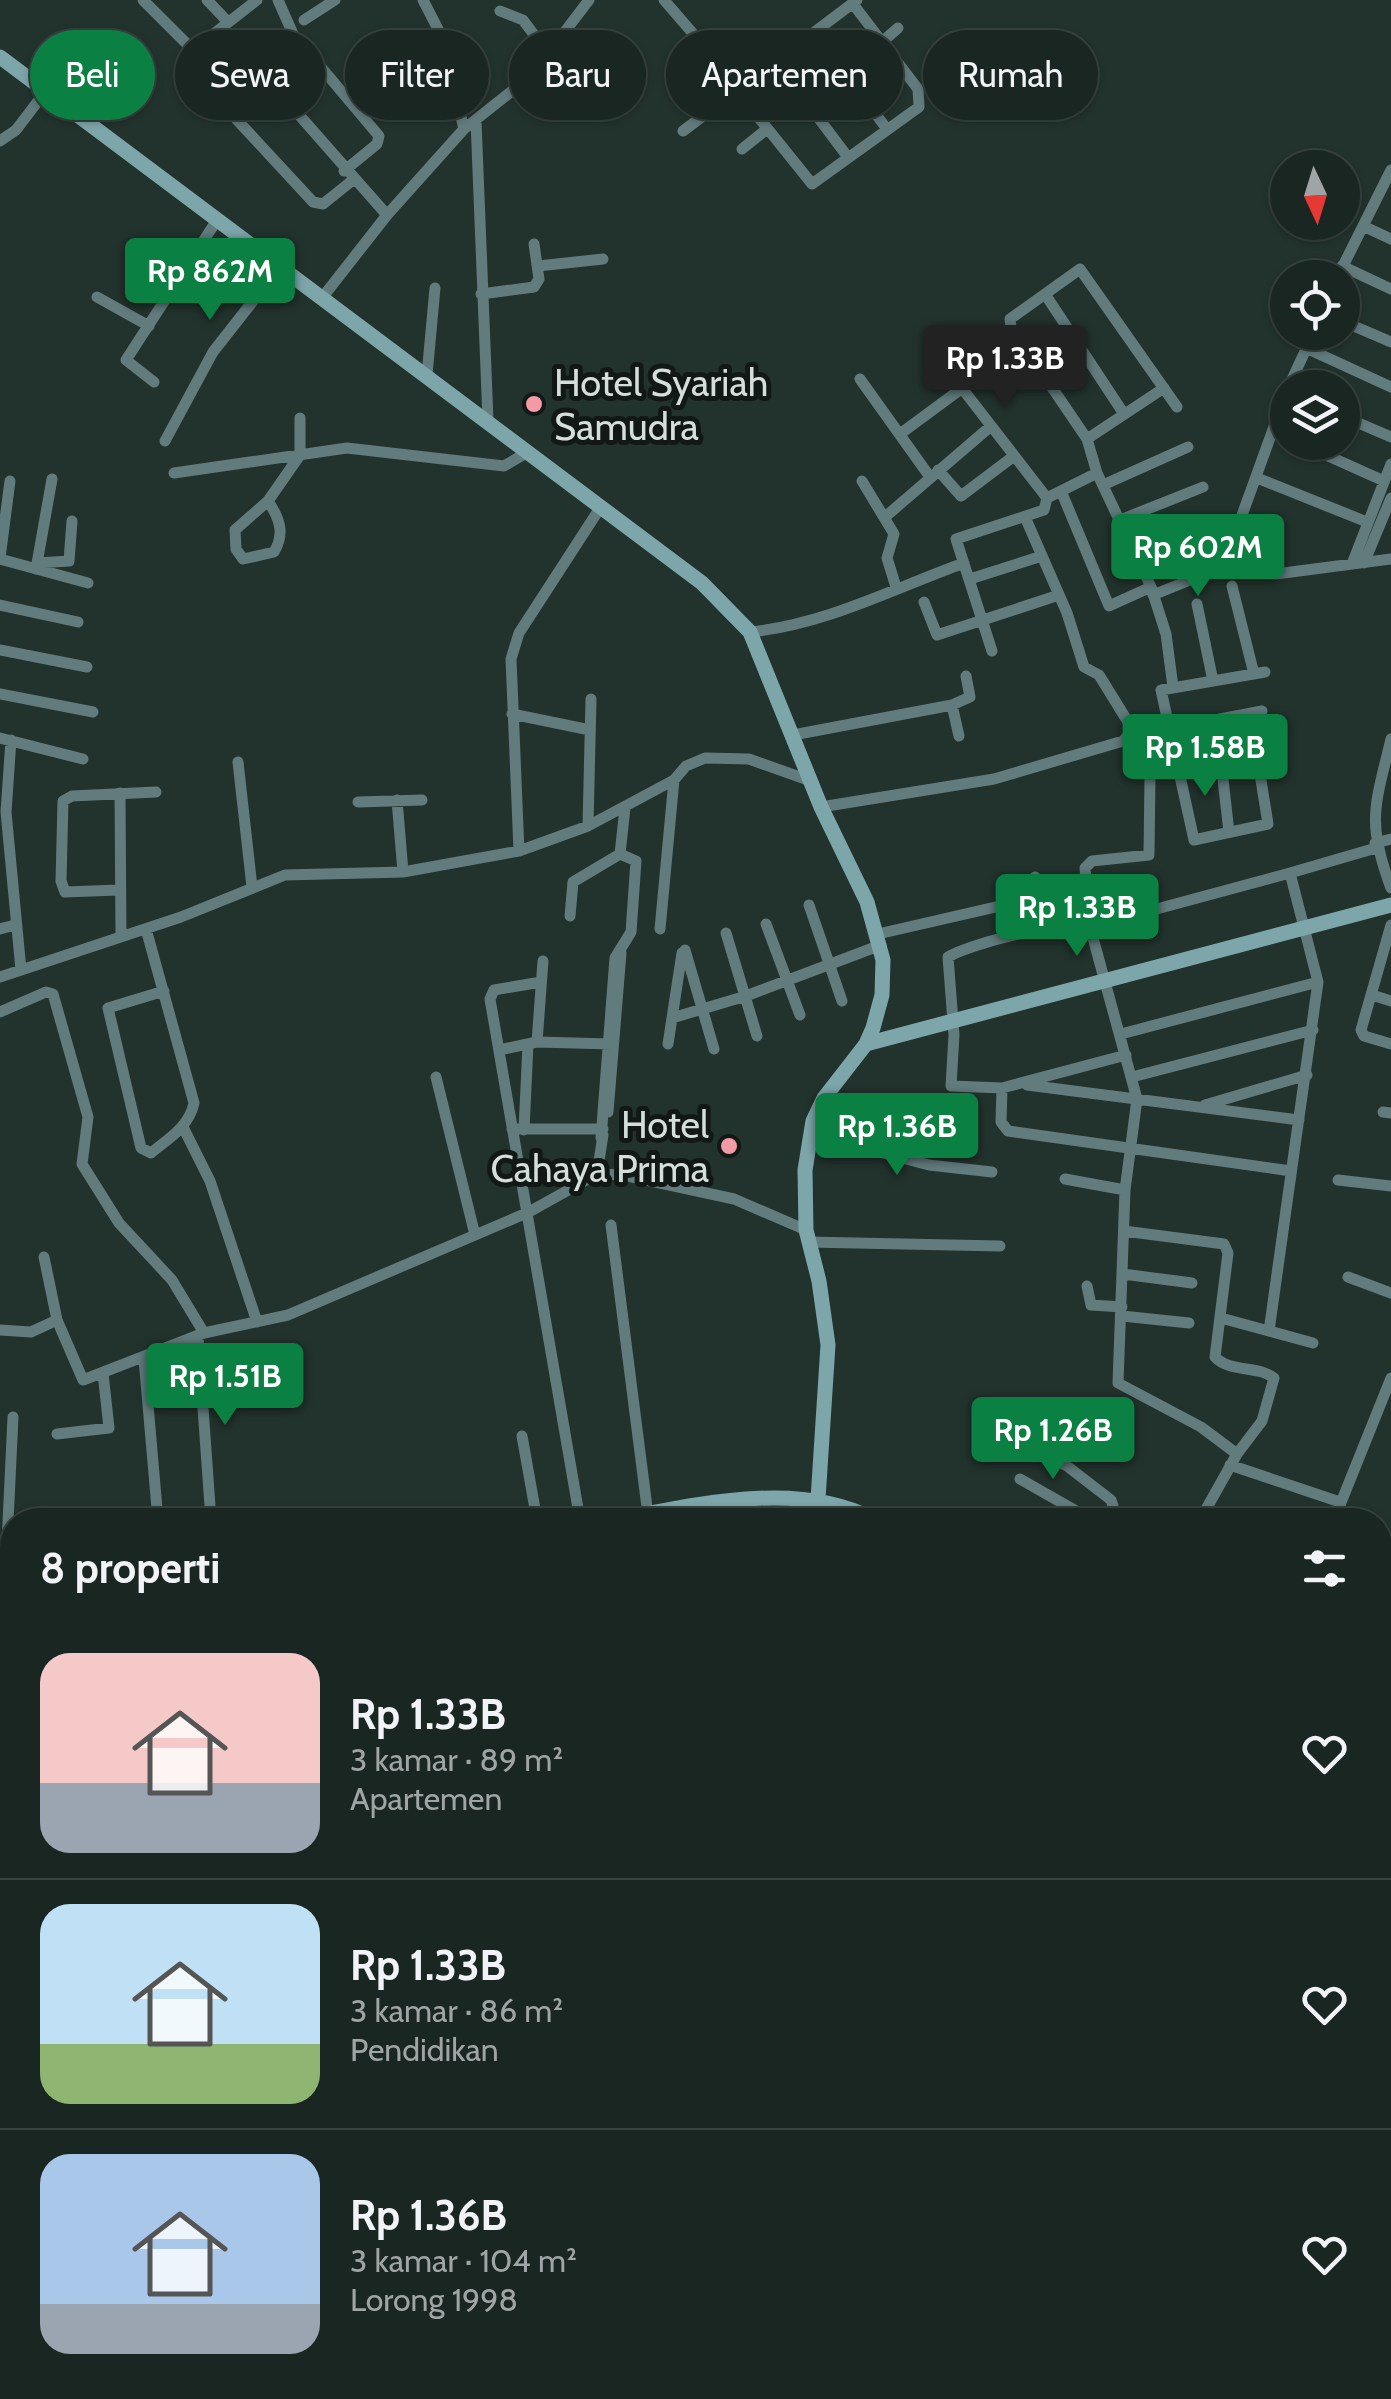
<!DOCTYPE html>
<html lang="id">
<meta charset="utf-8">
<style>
:root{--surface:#1a2621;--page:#232e2a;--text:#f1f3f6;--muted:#9fa5a5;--line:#38433f;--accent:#0b8043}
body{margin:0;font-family:Cabin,sans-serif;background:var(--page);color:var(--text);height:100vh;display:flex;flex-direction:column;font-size:38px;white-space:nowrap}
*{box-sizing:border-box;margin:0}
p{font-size:32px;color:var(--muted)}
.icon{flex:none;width:55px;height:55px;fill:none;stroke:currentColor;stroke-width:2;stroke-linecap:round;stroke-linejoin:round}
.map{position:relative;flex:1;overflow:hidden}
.side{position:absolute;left:0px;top:1508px;width:1392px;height:892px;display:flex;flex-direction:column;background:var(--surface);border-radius:40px 40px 0 0;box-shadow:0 2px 8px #0004,0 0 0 2px var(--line)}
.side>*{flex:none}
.guide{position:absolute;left:30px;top:30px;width:1332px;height:90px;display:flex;gap:20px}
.needle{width:65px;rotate:176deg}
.buttons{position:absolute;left:1270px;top:150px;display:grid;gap:20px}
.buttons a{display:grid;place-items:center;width:90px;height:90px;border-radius:50%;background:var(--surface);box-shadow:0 2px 8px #0004,0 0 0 2px var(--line);font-size:50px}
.price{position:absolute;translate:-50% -85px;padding:0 22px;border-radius:10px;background:var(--accent);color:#fff;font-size:32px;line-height:65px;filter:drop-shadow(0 2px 5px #0008)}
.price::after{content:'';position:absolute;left:50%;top:60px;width:30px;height:22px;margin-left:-15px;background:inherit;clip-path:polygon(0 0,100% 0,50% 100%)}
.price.on{background:#222;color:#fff}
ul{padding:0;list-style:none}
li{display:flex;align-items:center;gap:30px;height:250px;padding:0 40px}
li+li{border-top:2px solid var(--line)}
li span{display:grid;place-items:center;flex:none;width:280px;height:200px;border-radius:30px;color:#555}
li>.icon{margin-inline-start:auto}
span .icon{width:120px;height:120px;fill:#fffc;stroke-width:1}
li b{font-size:42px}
h2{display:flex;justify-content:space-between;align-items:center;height:120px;padding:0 40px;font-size:42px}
.pill{padding:0 35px;border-radius:45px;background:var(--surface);box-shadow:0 2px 8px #0004,0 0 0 2px var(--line);font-size:35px;line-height:90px}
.pill.on{background:var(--accent);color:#fff}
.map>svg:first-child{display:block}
</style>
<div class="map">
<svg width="1391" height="2399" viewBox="0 0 1391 2399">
<rect width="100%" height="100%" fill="#22322c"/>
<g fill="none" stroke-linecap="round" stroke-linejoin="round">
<path stroke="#627b7d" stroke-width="11" d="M143,0L193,50L257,0
M207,0L228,22
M278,0L293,34L379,136L377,144L344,171
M423,0L440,33L464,129
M664,0L696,37
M500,11L523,20L549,55
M304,20L335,0
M293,34L214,95L313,202L323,204L353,180
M815,35L887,129
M882,42L898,28
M778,64L847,156
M256,66L387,215
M739,93L812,184L919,107L918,89L853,4
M476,121L488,420
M683,131L857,0
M0,141L16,130L45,92
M742,149L767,129
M1363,226L1391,239
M538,266L603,259
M1342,266L1391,289
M1337,278L1391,170
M481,294L534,287L539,279L534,244
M1045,294L1124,414
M97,297L149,326
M322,298L387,215L464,129L531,76L589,0
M1342,321L1391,342
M930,347L1047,498
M1306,348L1391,387
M427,375L435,288
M860,379L930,477
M154,382L126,360L217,220
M1288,388L1237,529L1276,574L1391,559
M1288,388L1314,332
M1342,416L1391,437
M900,434L961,389
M1087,439L1164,388
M165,441L213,352L279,268
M1297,442L1384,481
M938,470L961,496L1014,456
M174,473L347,448L504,466L528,452
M1257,478L1367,522
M862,481L894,534L887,558L896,587
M1103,485L1188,447
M1061,491L1109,606L1151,587
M268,501L235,530L236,549L243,559L274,552C285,534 280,519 268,501L300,455V418
M885,517L991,426
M1025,517L1067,613L1084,667L1099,675L1133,730
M1120,520L1203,487
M0,558L10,481
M0,559L88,583
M1137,559L1201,531
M37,563L69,561L72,521
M1364,563L1391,498
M1352,564L1391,464
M36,569L52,479
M970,579L1042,556
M1232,586L1254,674
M1153,595L1227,565
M924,602L937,635L1059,595
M1197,604L1213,681
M0,605L78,622
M750,632C827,624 892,589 964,563
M0,650L87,667
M992,651L956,539L1044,510L1047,498L1097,473
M1173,687L1166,634L1151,587L1097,473L1087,439L1011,327L1010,319L1080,269L1177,407
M0,694L93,712
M952,705L970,697L966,676
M512,714L590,730
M1173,728L1262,711
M793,735L952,705L959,736
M0,738L83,759
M1391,739C1375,806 1366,821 1391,888
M11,740L6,812L21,970
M1257,755L1268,824L1194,840L1161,690L1265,672
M238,762L252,887
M1221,762L1229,832
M1181,769L1265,753
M1150,775L1149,855L1092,861L1085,868L1090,927L1137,1099L1125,1190L1118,1383L1201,1427L1237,1454
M120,793L121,937
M397,800L403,872
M358,802L422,800
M821,807L994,779L1123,741L1133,730L1171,722
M588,826L591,699
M1375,843L1391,839
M519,851L511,659L519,633L600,508
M620,854L625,808
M1290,873L1376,848
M1035,877L1047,929
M118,890L65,892L61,881L63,801L72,796L156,792
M809,905L842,1001
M570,916L573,882L620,854L636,861L631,932L615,958L601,1138
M766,924L800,1015
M1391,925L1361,1030L1364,1036L1391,1044
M0,929L15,925
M146,929L194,1103C189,1127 169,1138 151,1153L141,1148L108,1008L164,991
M660,929L674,780
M726,933L757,1036
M878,934L1039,897
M685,950L714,1049
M0,977L181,917L285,875L403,872L519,851L588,826L674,780L686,766L705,758L749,759L811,781
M541,982L494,990L490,999L580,1520
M1372,995L1391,1001
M0,1012L46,992L53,994L88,1117L82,1164L119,1223L172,1280L204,1333
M672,1018L746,996L881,945
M1121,1034L1318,982
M537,1042L543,961
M668,1044L682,953
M499,1050L537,1042L611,1044
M1126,1055L1002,1088L951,1086L954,1035L948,957C971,943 1065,920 1090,927L1290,873L1318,982L1269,1331
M436,1077L475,1235
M1132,1077L1313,1030
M1027,1085L1299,1120
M1002,1088L1001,1122L1008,1131L1291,1171
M1205,1105L1307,1075
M608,1112L621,953
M1383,1112L1391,1113
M183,1127L210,1181L257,1322
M512,1129H603
M524,1130L528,1044
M810,1134L929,1165L992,1172
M597,1174L603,1135
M1065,1179L1125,1190
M1338,1180L1391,1186
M611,1225L648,1515
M1124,1231L1224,1244L1228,1253L1215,1357C1230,1373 1258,1365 1274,1378L1262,1421L1237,1454L1200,1520
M808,1242L1000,1246
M44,1257L57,1320
M1123,1274L1192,1283
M1348,1277L1391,1293
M1087,1286L1091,1305L1122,1307
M1122,1316L1189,1323
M1221,1318L1313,1343
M0,1330L31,1332L57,1320L83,1380L204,1333L288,1315L529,1212L597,1174L623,1175L734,1199L806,1230
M198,1338L211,1520
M144,1359L158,1520
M57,1434L109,1428L103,1373
M522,1436L537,1520
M1020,1446L1067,1466L1111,1500L1113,1506L1106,1520
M1230,1465L1340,1502
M1020,1479L1092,1520
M1334,1520L1391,1378
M1380,1571L1391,1575
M4,1606L13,1417
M0,1652L12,1648
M0,1685L12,1660
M0,1752L12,1757
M0,1786L12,1762
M1380,1824L1391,1813
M1380,1841L1391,1847
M2,1876L12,1855
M1380,1942L1391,1936
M1380,1993L1391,1987
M1380,2045L1391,2039
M0,2195L12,2188
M1380,2295L1391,2290
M65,2388L66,2399
M408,2388L415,2399
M702,2388L706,2399
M900,2388L906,2399
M1115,2388L1141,2399
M91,2399L129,2388
M138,2399L192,2388
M619,2399L632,2388
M943,2399L949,2388
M997,2399L1002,2388"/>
<path stroke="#7da6aa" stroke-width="15" d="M0,57L702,583L750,632L821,807L867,902L883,960L882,995L873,1028L866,1044L824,1098L813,1121L805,1170L806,1230L819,1281L828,1345L818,1499L821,1520
M866,1044L1391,905
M614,1520C695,1505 799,1479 875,1520
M0,1606L12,1607
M1380,2104L1391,2127
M354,2399L365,2388"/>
</g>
<g fill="#f39aa7" stroke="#111815" stroke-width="4">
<circle cx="534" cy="404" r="10"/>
<circle cx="729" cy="1146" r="10"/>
</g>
<g text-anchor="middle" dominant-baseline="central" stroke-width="10" stroke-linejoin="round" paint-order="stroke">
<g font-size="38" fill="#d4deda" stroke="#111815" text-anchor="start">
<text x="554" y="382">Hotel Syariah<tspan x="554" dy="44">Samudra</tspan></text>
<text x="709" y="1124" text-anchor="end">Hotel<tspan x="709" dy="44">Cahaya Prima</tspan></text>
</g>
</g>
</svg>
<div class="buttons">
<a><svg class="needle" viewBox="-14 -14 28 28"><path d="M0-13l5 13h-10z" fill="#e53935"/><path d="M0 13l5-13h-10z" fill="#9fa5a5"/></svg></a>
<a><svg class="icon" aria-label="locate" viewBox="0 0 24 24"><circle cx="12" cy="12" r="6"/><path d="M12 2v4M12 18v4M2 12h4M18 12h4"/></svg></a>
<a><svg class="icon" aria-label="layers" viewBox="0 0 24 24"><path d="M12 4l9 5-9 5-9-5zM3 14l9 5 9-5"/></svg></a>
</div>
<b class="price" style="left:210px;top:323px">Rp 862M</b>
<b class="price on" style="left:1005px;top:410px">Rp 1.33B</b>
<b class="price" style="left:1198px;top:599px">Rp 602M</b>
<b class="price" style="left:1205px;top:799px">Rp 1.58B</b>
<b class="price" style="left:1077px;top:959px">Rp 1.33B</b>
<b class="price" style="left:897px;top:1178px">Rp 1.36B</b>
<b class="price" style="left:225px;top:1428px">Rp 1.51B</b>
<b class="price" style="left:1053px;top:1482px">Rp 1.26B</b>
<div class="guide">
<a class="pill on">Beli</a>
<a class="pill">Sewa</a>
<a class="pill">Filter</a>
<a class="pill">Baru</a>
<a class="pill">Apartemen</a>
<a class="pill">Rumah</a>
</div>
<section class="side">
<h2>8 properti<svg class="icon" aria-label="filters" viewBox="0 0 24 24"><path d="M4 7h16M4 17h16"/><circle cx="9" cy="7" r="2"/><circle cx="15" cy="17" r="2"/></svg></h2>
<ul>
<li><span style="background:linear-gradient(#f6c9c9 65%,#9aa5b1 0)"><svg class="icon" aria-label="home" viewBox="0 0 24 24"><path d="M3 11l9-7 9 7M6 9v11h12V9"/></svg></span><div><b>Rp 1.33B</b><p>3 kamar · 89 m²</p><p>Apartemen</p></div><svg class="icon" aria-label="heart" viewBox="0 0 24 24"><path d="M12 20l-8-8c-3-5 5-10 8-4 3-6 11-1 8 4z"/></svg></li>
<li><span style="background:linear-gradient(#bfe0f5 70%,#8fb573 0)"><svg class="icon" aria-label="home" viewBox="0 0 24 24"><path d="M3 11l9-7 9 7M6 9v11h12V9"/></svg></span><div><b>Rp 1.33B</b><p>3 kamar · 86 m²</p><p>Pendidikan</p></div><svg class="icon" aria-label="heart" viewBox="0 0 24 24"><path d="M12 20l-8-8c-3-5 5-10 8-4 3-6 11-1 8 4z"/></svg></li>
<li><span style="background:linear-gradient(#a9c7e8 75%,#9aa5b1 0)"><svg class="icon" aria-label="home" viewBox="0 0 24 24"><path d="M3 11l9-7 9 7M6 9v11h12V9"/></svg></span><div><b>Rp 1.36B</b><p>3 kamar · 104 m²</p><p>Lorong 1998</p></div><svg class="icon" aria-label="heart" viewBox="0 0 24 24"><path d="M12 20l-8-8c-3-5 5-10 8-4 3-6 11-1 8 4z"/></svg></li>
</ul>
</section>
</div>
